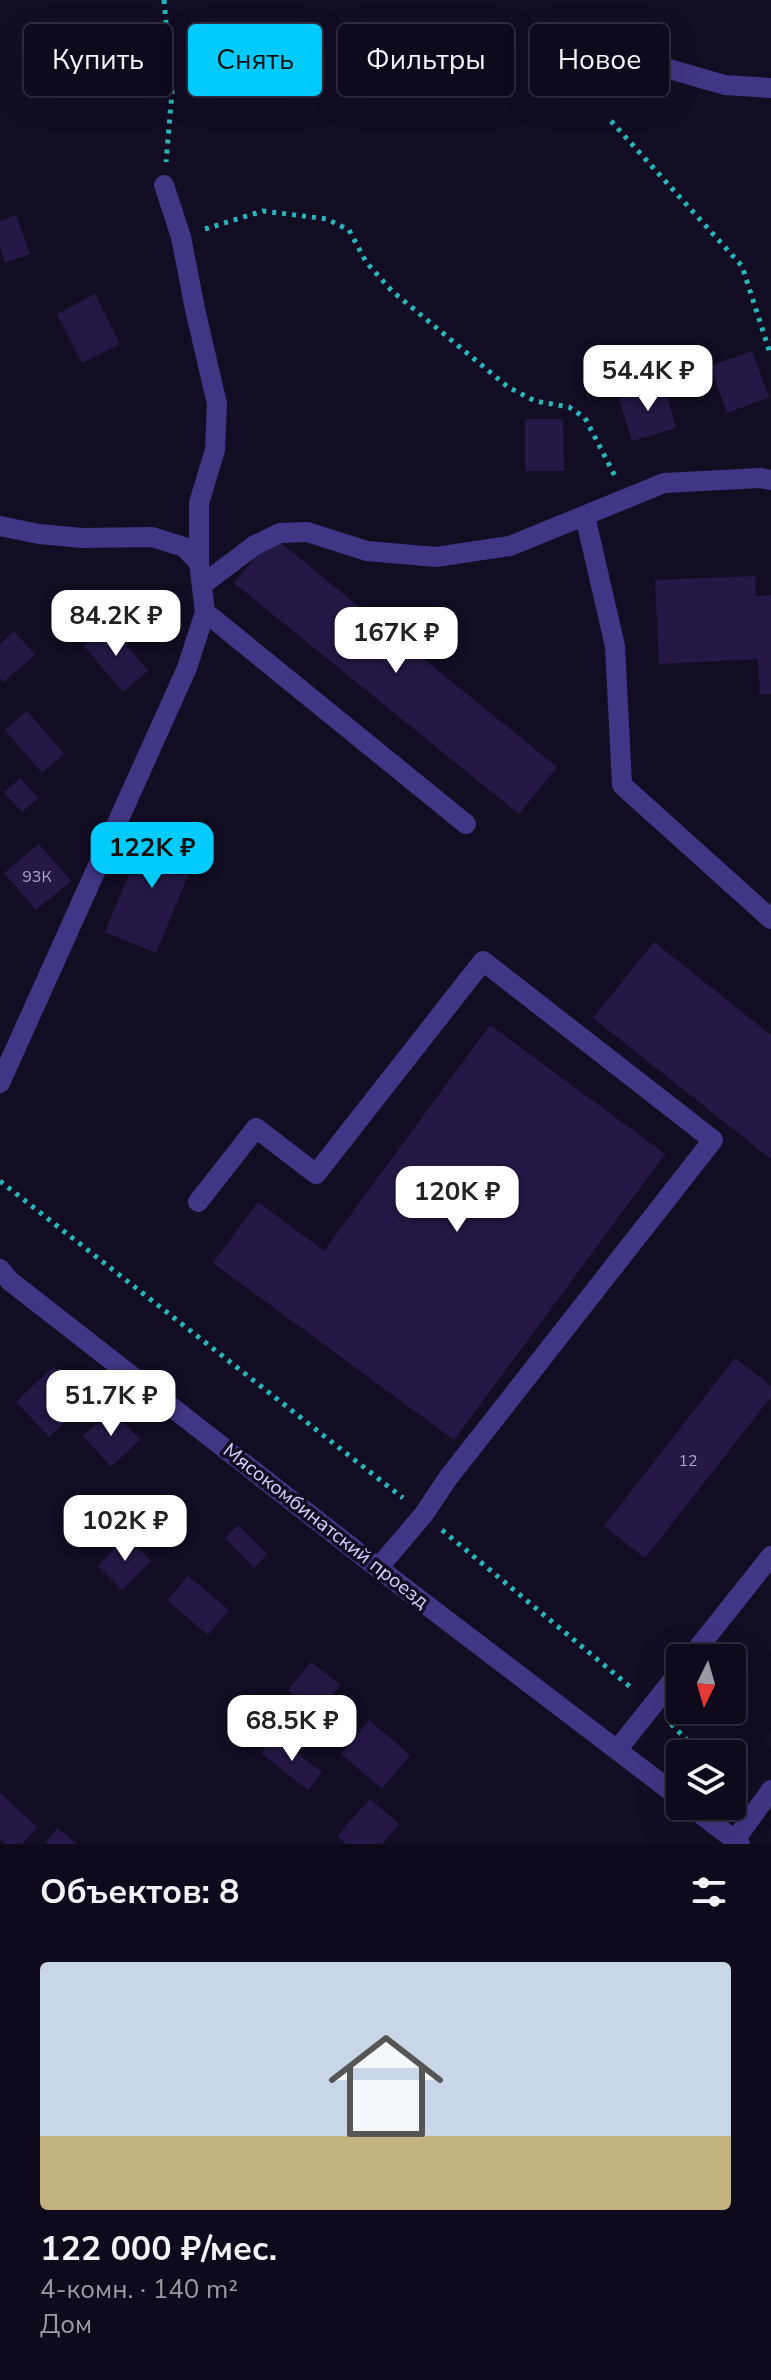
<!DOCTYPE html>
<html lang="ru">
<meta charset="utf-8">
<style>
:root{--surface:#0e0a1b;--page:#171324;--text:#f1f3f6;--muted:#9b9aa3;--line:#2e2b3a;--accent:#00cbfb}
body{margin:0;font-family:"Nunito Sans",sans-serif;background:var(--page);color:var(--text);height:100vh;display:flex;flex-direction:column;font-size:30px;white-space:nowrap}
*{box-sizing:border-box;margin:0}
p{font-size:26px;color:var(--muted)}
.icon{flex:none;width:44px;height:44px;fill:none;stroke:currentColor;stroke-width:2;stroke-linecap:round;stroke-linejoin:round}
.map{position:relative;height:1844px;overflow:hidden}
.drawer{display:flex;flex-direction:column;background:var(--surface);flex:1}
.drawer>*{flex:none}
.banner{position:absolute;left:24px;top:24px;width:724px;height:72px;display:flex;gap:16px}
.needle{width:52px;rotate:185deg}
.fabs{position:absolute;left:666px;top:1644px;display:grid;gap:16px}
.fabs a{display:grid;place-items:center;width:80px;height:80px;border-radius:8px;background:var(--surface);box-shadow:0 8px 32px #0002,0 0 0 2px var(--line);font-size:40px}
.price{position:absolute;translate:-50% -68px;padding:0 18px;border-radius:16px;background:#fff;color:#222;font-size:26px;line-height:52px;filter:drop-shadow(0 2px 4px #0008)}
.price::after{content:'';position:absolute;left:50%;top:48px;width:24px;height:18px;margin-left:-12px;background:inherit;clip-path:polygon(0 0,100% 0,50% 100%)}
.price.active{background:var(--accent);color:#111}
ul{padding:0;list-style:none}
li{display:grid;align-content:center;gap:16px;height:424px;padding:0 40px}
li+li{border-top:2px solid var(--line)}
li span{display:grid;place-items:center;height:248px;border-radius:8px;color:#555}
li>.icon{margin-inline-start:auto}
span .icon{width:144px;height:144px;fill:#fffc;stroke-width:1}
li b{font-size:34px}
h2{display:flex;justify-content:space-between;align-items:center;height:96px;padding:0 40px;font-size:34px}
.chip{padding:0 28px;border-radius:8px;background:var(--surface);box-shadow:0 8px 32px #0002,0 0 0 2px var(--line);font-size:28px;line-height:72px}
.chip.active{background:var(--accent);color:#111}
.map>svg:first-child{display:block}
</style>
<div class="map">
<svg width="771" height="1844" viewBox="0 0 771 1844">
<rect width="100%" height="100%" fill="#130d24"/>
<path fill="#261846" d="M16,215L30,254L5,263L0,248V221Z
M95,294L120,344L82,363L57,314Z
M752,351L769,397L727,413L710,366Z
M664,386L676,428L632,441L619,399Z
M525,419H563L564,471H525Z
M272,536L557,767L519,814L234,583Z
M755,576L756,596L771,595V694H760L758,659L659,664L655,580Z
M109,625L148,671L123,692L84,646Z
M14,631L35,655L3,682L0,679V644Z
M27,711L64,754L42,773L5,730Z
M20,778L38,798L22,812L4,792Z
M149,826L200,847L156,953L105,932Z
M39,844L71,881L36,910L4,873Z
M654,942L771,1035V1159L593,1018Z
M490,1025L665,1154L454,1440L213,1263L258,1202L324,1251Z
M735,1358L771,1386V1397L645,1558L604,1526Z
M53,1367L87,1402L49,1437L16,1402Z
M112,1410L140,1440L111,1467L83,1436Z
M238,1525L267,1554L254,1568L225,1538Z
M127,1536L151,1561L122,1590L98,1566Z
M188,1576L229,1610L208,1635L167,1600Z
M311,1662L340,1685L317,1714L288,1690Z
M369,1720L410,1755L382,1789L341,1754Z
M274,1736L322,1772L308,1790L261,1753Z
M0,1793L37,1827L22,1844H5L0,1839Z
M370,1799L399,1824L382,1844H346L337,1836Z
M57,1828L77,1844H45Z"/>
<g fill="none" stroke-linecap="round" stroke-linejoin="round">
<path stroke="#28b6bb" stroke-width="5" stroke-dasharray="4 6" stroke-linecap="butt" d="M164,0L172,93L166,162
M611,121L742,266L771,356
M205,229L263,211L327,219L349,230L366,262L392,291L508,387L535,401L569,407L585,418L615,476
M0,1181L403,1498
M442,1530L634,1690
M671,1724L701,1754
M732,1784L740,1792"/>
<path stroke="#403686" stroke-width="20" d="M624,56L725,85L771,88
M585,516L615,646L622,785L771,919
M0,526L39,534L82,538L152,537L184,547L199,563
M202,585L255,545L280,533L307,532L367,551L436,557L510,546L664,483L760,478L771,480
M205,612L466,824
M0,1083L187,668L205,612L199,563V503L215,450L217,404L195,309L181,237L164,185
M198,1202L256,1128L316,1174L483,961L713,1140L448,1478L424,1514L378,1568
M0,1269L10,1281L378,1568L680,1798
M690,1658L771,1556
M617,1750L680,1671
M690,1806L740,1844
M735,1840L771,1790"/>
</g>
<g text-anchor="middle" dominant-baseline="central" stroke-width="7" stroke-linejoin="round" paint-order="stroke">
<g font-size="16" fill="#ada2d1">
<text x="37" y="877">93К</text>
<text x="688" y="1461">12</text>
</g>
<g font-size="20" fill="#dad0ff" stroke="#130d24">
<text transform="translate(326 1526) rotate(38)">Мясокомбинатский проезд</text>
</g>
</g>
</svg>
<div class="fabs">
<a><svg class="needle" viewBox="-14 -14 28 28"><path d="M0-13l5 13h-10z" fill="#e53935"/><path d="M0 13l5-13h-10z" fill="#9b9aa3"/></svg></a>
<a><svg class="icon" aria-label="layers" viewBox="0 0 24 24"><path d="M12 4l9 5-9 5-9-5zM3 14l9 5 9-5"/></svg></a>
</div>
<b class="price" style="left:648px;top:413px">54.4K ₽</b>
<b class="price" style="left:116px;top:658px">84.2K ₽</b>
<b class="price" style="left:396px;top:675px">167K ₽</b>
<b class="price active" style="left:152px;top:890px">122K ₽</b>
<b class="price" style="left:457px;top:1234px">120K ₽</b>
<b class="price" style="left:111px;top:1438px">51.7K ₽</b>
<b class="price" style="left:125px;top:1563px">102K ₽</b>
<b class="price" style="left:292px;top:1763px">68.5K ₽</b>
<div class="banner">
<a class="chip">Купить</a>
<a class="chip active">Снять</a>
<a class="chip">Фильтры</a>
<a class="chip">Новое</a>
</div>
</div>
<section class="drawer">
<h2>Объектов: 8<svg class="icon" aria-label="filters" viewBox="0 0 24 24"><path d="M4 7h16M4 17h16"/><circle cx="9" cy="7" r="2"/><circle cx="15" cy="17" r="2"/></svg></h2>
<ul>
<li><span style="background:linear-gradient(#c9d6e8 70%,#c2b280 0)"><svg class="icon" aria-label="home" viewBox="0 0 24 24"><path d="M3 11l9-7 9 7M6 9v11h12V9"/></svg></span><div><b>122 000 ₽/мес.</b><p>4-комн. · 140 m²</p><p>Дом</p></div></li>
</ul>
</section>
